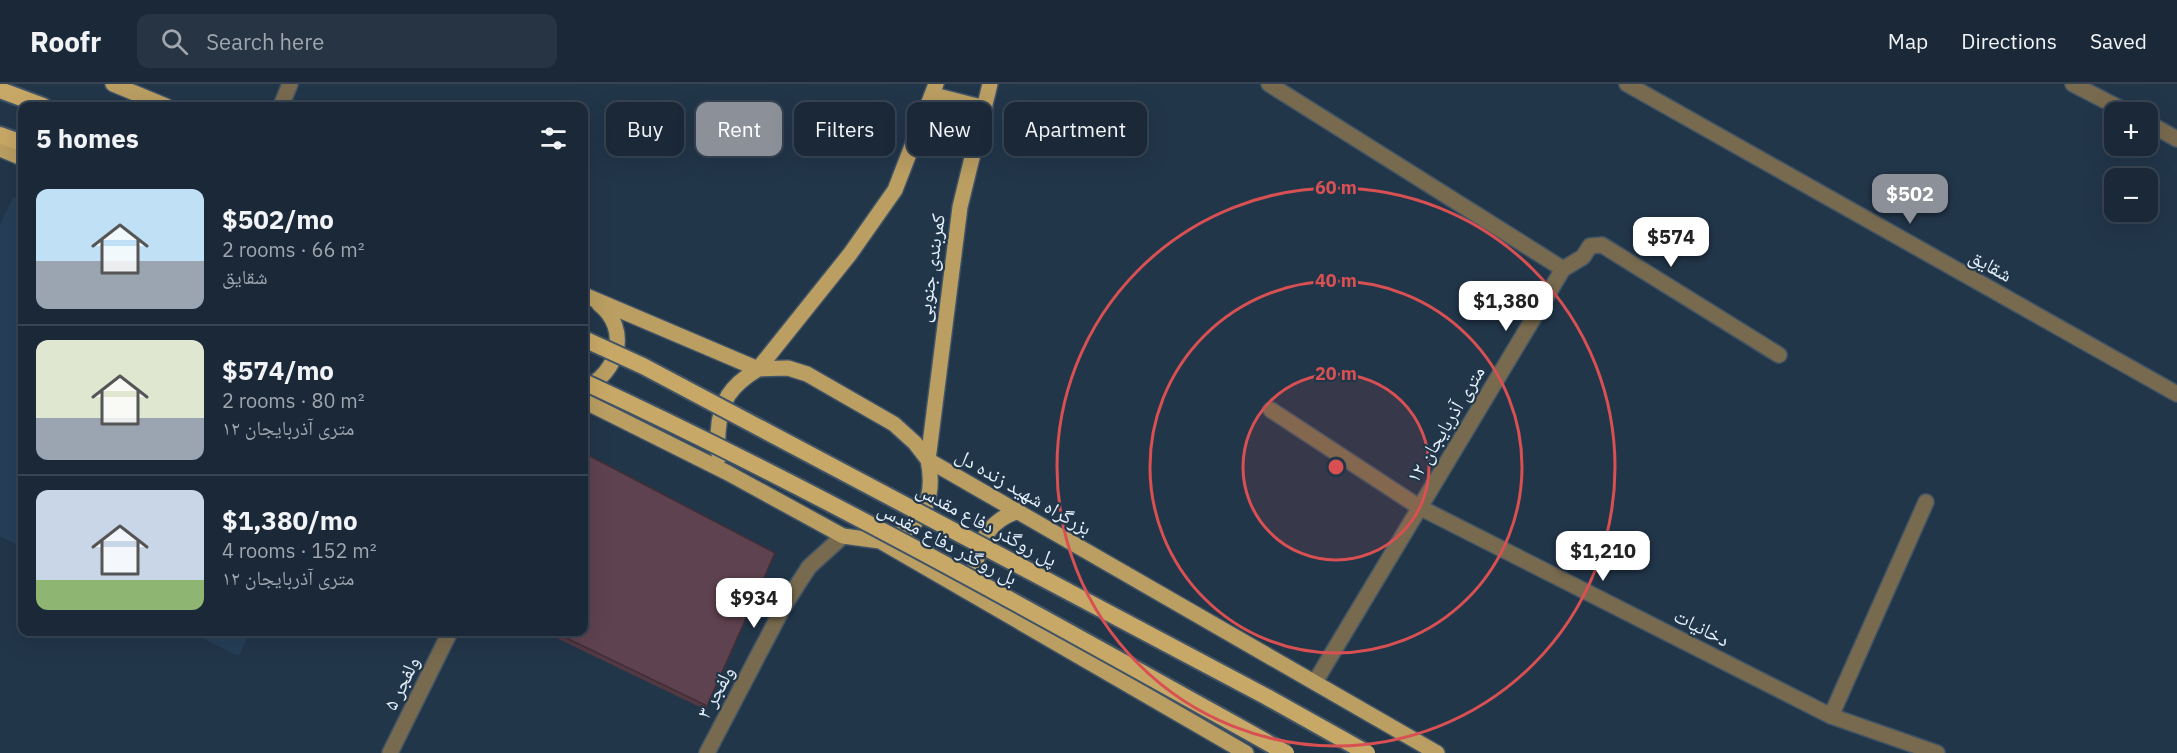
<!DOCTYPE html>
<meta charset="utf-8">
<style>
:root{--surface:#1a2838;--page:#273443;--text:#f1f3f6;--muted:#9fa6ae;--line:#384453;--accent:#8c9099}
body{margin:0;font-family:"IBM Plex Sans","Noto Naskh Arabic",sans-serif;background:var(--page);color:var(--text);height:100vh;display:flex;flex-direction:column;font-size:22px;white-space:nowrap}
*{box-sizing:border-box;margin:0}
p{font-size:20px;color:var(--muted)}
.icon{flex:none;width:33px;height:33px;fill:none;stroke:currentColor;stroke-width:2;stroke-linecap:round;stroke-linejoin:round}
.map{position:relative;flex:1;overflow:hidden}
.panel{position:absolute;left:18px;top:18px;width:570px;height:534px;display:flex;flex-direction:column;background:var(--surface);border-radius:12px;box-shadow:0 6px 24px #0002,0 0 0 2px var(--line)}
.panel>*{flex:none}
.guide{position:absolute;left:606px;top:18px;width:570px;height:54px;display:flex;gap:12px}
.tools{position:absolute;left:2104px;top:18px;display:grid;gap:12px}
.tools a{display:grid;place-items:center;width:54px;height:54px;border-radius:12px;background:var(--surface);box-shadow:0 6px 24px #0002,0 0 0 2px var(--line);font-size:30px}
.price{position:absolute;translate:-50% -51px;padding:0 14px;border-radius:12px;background:#fff;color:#222;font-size:20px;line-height:39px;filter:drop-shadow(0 2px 3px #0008)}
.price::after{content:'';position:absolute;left:50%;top:36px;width:18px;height:14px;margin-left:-9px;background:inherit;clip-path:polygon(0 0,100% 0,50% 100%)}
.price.selected{background:var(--accent);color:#fff}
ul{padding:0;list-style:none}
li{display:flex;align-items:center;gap:18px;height:150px;padding:0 18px}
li+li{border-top:2px solid var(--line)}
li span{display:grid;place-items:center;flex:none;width:168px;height:120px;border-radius:12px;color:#555}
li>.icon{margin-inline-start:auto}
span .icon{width:72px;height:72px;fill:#fffc;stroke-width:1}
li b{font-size:26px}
h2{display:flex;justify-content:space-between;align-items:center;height:72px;padding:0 18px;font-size:26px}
.tag{padding:0 21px;border-radius:12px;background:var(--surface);box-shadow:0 6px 24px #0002,0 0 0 2px var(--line);font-size:21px;line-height:54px}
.tag.selected{background:var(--accent);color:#fff}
header{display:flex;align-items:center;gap:36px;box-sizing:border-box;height:84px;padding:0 30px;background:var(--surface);border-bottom:2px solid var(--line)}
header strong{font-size:28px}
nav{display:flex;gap:33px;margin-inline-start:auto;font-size:21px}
.search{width:420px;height:54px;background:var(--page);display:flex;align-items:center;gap:15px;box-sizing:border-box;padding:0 21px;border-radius:12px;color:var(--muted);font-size:22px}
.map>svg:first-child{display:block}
</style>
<header>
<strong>Roofr</strong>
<div class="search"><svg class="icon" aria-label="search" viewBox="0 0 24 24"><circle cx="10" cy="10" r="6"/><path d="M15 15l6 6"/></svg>Search here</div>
<nav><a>Map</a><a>Directions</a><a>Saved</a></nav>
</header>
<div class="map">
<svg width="2177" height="669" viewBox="0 0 2177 669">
<rect width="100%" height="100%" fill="#22364a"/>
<path fill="#263f58" d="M13,113L22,117V463L0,452V141Z
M190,548H250L239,572Z"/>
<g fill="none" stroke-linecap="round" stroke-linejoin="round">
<defs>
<path id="service" d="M1831,632L1926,418"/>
<path id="minor" d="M1269,0L1563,185L1315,598
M1627,0L2177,310
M2073,0L2127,28
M281,22L290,0
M2148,39L2177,55
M1563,185L1583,173L1590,162L1602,161L1779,271
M1271,326L1419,423L1831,632L1937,669
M390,669L450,548
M707,669L785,520L809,483L843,452"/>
<path id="primary" d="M113,0L166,22
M934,11L985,24
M0,65L22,74
M584,211L758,285L788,284L807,290L894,340L915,359L928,376L1437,669
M584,304C618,290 631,245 599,220
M584,317L728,389L843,452L880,457L1246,669
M720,372C716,365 718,358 718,349C720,317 730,302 758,285L850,170L895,106L936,0
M884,456C923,445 936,414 928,376L960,123L990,0
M978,505C970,472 984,437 1019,427"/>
<path id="trunk" d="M0,6L43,22
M0,51L22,59"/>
</defs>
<use href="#service" stroke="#415466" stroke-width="18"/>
<use href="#minor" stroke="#415466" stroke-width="18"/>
<use href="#primary" stroke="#415466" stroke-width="18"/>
<use href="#trunk" stroke="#415466" stroke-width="20"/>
<use href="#service" stroke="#786a4e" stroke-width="15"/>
<use href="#minor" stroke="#786a4e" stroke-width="15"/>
<use href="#primary" stroke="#ba9e62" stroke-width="15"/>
<use href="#trunk" stroke="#c8a866" stroke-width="16"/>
<defs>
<path id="trunk-bridge" d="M584,255L643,282L1267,613L1367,669
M584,298C824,409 1055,540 1286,669"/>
</defs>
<use href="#trunk-bridge" stroke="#415466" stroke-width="20" stroke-linecap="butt"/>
<use href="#trunk-bridge" stroke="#c8a866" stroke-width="16"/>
</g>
<path fill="#523944" d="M775,469L706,626L544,548H584Z"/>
<path fill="#5f424f" stroke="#422e37" stroke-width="1.5" d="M584,369L775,469L707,622L554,548H584Z"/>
<circle cx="1336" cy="383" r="93" fill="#d95052" fill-opacity=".12"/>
<g fill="none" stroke="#d95052" stroke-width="3">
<circle cx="1336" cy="383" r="93"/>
<circle cx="1336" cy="383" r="186"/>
<circle cx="1336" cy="383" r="279"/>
</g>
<g text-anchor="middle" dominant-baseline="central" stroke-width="4.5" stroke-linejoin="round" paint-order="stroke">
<g font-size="20" fill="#e3f0fc" stroke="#22364a">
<text transform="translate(1991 181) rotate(29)">شقایق</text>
<text transform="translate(930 184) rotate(-82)">کمربندی جنوبی</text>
<text transform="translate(1445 340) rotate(-59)">۱۲ متری آذربایجان</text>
<text transform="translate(1024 407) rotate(30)">بزرگراه شهید زنده دل</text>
<text transform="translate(987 440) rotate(28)">پل روگذر دفاع مقدس</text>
<text transform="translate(948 459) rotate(28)">بل روگذر دفاع مقدس</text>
<text transform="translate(1702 543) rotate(27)">دخانیات</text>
<text transform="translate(401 599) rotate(-64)">ولفجر ۵</text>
<text transform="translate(715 608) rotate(-61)">ولفجر ۳</text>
</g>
</g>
<circle cx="1336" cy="383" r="9" fill="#d95052" stroke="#22364a" stroke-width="3"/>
<g font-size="18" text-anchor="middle" font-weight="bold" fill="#d95052" stroke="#22364a" stroke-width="4.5" stroke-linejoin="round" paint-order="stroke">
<text x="1336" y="110">60 m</text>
<text x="1336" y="203">40 m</text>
<text x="1336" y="296">20 m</text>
</g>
</svg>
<div class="tools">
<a>+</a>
<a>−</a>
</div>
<b class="price selected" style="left:1910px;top:141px">$502</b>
<b class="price" style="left:1671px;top:184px">$574</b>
<b class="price" style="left:1506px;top:248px">$1,380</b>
<b class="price" style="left:1603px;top:498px">$1,210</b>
<b class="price" style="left:754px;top:545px">$934</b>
<div class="guide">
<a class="tag">Buy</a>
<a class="tag selected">Rent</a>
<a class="tag">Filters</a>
<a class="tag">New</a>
<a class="tag">Apartment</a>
</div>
<section class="panel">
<h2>5 homes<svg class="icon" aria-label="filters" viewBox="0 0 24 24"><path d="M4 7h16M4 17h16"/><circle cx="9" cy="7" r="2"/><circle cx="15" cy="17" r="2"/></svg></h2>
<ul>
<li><span style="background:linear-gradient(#bfe0f5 60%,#9aa5b1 0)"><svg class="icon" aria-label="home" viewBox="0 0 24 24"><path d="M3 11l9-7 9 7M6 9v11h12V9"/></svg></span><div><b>$502/mo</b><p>2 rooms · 66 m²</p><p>شقایق</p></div></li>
<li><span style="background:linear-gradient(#dfe7d0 65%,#9aa5b1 0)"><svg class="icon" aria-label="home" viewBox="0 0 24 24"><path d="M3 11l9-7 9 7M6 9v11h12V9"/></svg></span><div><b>$574/mo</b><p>2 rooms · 80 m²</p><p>۱۲ متری آذربایجان</p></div></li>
<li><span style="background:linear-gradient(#c9d6e8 75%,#8fb573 0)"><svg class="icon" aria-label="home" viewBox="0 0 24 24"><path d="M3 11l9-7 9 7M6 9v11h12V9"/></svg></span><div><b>$1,380/mo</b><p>4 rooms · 152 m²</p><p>۱۲ متری آذربایجان</p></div></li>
</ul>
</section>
</div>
